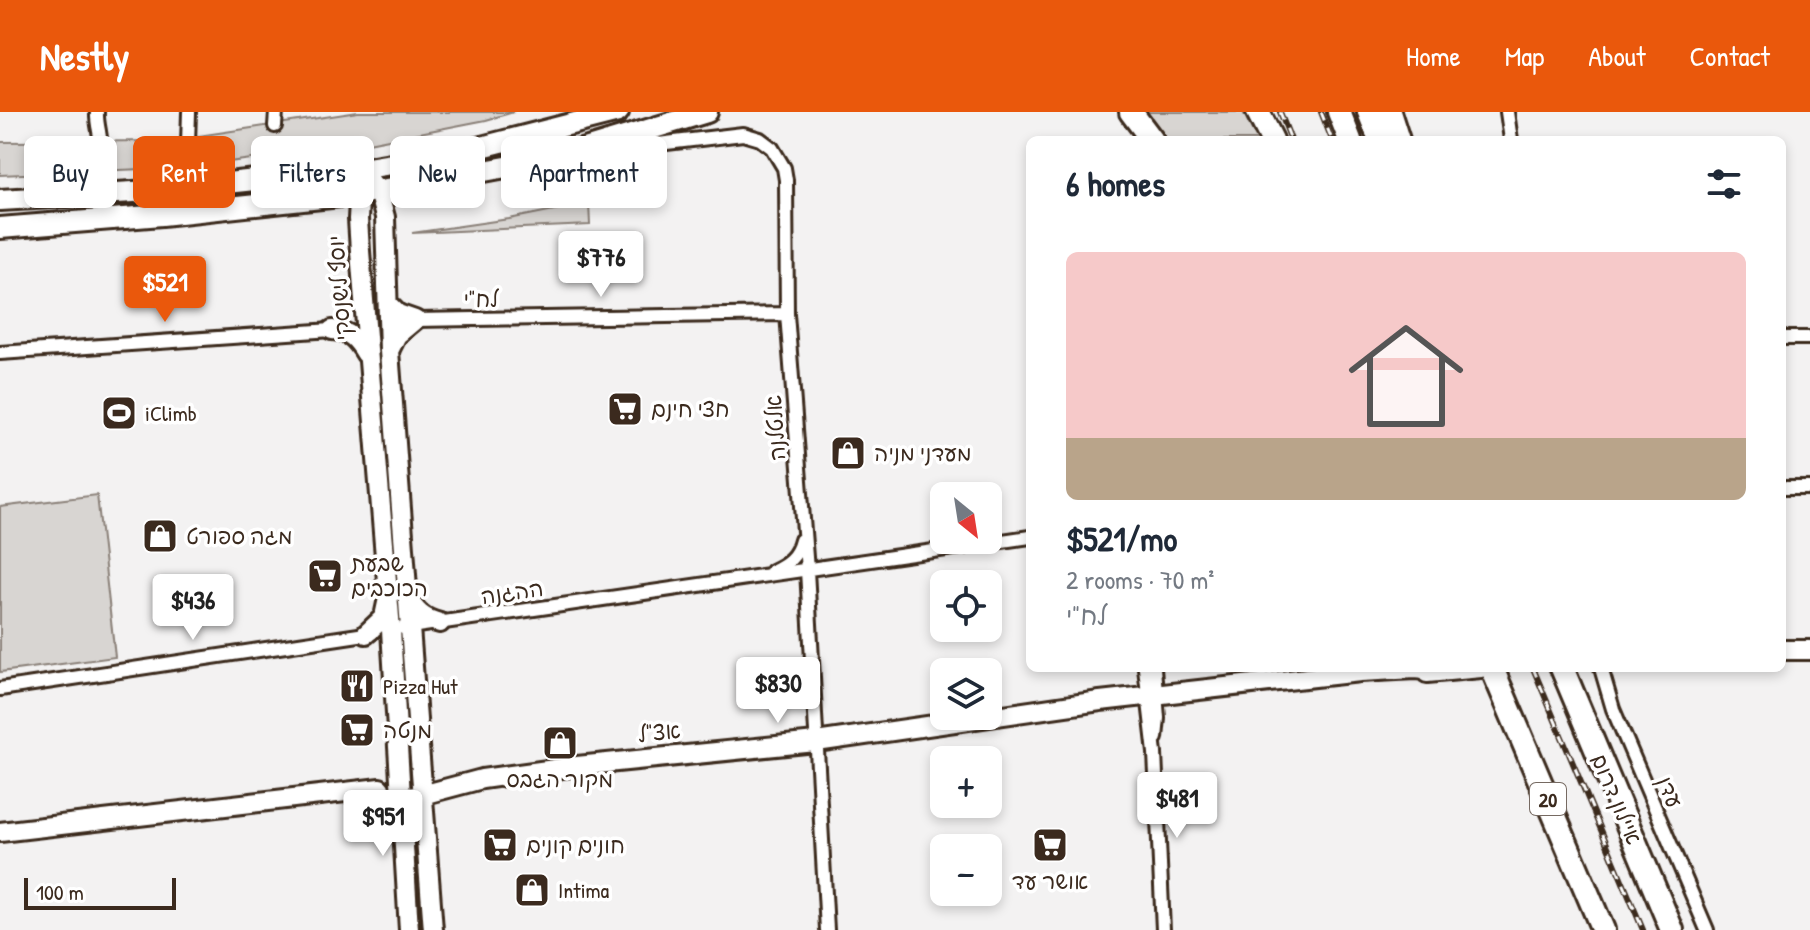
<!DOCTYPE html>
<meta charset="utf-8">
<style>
:root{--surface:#fff;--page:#f6f6f7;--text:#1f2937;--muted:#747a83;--line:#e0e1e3;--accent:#ea580c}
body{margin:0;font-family:"Patrick Hand","Playpen Sans Hebrew",sans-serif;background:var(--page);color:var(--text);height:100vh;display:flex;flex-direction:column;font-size:30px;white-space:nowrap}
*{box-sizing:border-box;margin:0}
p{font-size:26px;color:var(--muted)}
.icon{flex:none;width:44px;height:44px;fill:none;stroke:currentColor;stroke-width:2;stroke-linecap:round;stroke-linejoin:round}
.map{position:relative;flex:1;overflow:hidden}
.details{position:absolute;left:1026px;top:24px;width:760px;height:536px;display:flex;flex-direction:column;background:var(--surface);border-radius:12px;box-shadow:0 4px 12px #0003}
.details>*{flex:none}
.hud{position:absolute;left:24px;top:24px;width:760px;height:72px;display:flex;gap:16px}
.needle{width:52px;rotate:150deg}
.buttons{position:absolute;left:930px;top:370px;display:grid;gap:16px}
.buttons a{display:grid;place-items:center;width:72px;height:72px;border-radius:12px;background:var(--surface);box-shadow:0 4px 12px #0003;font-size:40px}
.scale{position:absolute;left:24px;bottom:20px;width:152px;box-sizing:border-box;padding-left:8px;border:4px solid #3b2a1e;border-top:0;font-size:22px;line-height:28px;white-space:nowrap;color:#3b2a1e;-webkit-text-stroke:6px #fff;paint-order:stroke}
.price{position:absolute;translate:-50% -68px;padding:0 18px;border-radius:8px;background:#fff;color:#222;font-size:26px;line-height:52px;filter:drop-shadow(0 2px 4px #0008)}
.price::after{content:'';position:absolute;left:50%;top:48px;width:24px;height:18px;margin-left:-12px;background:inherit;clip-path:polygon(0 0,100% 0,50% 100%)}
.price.current{background:var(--accent);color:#fff}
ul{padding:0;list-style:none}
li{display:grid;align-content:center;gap:16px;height:424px;padding:0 40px}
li+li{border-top:2px solid var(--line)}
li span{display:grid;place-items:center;height:248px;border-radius:12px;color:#555}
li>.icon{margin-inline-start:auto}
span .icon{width:144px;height:144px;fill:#fffc;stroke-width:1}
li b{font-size:34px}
h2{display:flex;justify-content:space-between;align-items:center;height:96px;padding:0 40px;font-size:34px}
.chip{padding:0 28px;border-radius:12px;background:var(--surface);box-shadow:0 4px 12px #0003;font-size:28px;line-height:72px}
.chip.current{background:var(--accent);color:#fff}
header{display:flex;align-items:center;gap:48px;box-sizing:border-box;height:112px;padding:0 40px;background:var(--accent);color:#fff}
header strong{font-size:38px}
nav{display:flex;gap:44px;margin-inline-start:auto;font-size:28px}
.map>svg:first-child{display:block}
</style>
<header>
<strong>Nestly</strong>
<nav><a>Home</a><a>Map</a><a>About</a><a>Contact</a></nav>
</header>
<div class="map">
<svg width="1810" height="818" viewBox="0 0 1810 818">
<rect width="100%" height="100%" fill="#f3f2f2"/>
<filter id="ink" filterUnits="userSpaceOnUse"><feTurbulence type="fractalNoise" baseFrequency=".0125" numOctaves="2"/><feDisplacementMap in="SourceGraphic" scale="16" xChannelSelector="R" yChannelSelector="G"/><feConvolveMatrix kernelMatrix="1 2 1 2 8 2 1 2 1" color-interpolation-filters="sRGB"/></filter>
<g filter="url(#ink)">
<path fill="#d8d5d2" stroke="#8a8078" stroke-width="2" d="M358,0H514L486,8L358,33L191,55L0,63V30L165,29Z
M1144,0H1243L1257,28H1166Z
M589,91L590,113L412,121L509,107Z
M97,383L115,545L0,560V395Z"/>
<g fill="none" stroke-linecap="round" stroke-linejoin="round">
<defs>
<path id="street" d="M97,0C96,14 103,27 100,40
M1507,0L1511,28
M275,14L276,0
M188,31L189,0
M607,38L743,22L760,27L772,36L784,56L786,68L787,202L807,458L827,818
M415,208L787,202
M1782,226H1810
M0,241L332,218
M1782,376H1810
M772,459C787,452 797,445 801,428
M403,516L1030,425
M1145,556L1155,641L1163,818
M1154,556L1158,606L1156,626
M1601,556L1613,597L1707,818
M0,577L372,521"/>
<path id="secondary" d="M361,57L378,79L385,105L389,239L433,818
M360,71L358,107L360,139L391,518L409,818
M388,192L398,202L415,208L397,223L389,239
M332,218C350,219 357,227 366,242
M407,484C415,499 423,507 440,511
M366,522L384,505L387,491
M1782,538H1810
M1427,561L1481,556
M369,679L401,686L422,683L482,667L577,654L816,630L1100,589L1360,560L1415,557L1437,559
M0,720L380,676"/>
<path id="primary" d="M0,88L150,79L361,57L458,41L618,0
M0,116L162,103L359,82L555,46L707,0"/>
<path id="highway" d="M1131,0L1152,28
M1258,0L1272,28
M1339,0L1350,28
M1369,0L1380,28
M1389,0L1398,28
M1492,556L1603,818
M1562,556L1672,818"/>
</defs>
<use href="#street" stroke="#3b2a1e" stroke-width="18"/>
<use href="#secondary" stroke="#3b2a1e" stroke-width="24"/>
<use href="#primary" stroke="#3b2a1e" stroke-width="26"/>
<use href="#highway" stroke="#3b2a1e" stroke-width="28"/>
<use href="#street" stroke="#fff" stroke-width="12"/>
<use href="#secondary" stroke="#fff" stroke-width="18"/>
<use href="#primary" stroke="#fff" stroke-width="20"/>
<use href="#highway" stroke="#fff" stroke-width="22"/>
<defs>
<path id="rail" d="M1280,0L1291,28
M1321,0L1332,28
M1533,556L1643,818"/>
</defs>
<use href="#rail" stroke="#3b2a1e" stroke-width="6"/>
<use href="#rail" stroke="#fff" stroke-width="3" stroke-dasharray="9" stroke-linecap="butt"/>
</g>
</g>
<defs>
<symbol id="supermarket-square" viewBox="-11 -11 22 22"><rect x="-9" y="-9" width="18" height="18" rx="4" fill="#3b2a1e" stroke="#fff"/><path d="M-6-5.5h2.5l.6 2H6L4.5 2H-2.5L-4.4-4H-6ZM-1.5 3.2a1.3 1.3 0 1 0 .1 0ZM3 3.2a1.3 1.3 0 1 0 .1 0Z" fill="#fff"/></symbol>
<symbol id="stadium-square" viewBox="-11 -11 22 22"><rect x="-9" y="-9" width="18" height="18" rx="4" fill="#3b2a1e" stroke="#fff"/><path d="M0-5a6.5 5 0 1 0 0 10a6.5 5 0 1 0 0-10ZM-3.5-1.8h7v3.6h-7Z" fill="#fff"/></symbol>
<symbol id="shop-square" viewBox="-11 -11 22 22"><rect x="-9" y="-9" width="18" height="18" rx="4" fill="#3b2a1e" stroke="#fff"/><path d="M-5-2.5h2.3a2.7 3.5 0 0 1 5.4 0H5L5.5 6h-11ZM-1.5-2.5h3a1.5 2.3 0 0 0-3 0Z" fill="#fff"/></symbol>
<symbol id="restaurant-square" viewBox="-11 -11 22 22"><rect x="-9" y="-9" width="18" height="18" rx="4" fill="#3b2a1e" stroke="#fff"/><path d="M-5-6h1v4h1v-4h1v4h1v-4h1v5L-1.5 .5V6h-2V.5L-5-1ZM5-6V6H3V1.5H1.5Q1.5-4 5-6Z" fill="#fff"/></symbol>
</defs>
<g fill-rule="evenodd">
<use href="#supermarket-square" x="605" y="277" width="40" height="40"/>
<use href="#stadium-square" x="99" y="281" width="40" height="40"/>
<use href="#shop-square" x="828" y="321" width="40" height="40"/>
<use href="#shop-square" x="140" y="404" width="40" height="40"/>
<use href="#supermarket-square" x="305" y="444" width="40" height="40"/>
<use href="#restaurant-square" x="337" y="554" width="40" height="40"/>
<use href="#supermarket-square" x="337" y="598" width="40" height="40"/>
<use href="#shop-square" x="540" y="611" width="40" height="40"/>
<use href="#supermarket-square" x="480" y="713" width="40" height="40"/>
<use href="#supermarket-square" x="1030" y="713" width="40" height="40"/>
<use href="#shop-square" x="512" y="758" width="40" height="40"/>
</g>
<g text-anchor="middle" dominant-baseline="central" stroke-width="7" stroke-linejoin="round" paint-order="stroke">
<rect fill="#fff" stroke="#766a62" stroke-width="2" x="1530" y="671" width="36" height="32" rx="6"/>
<g font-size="20" font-weight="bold" fill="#3b2a1e">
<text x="1548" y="687">20</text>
</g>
<g font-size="22" fill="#3b2a1e" stroke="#fff">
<text transform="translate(339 176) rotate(-94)">יוסף לישנסקי</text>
<text transform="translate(481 187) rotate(-1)">לח"י</text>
<text transform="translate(775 316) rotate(-94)">אלטלנה</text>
<text transform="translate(512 480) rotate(-8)">ההגנה</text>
<text transform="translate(659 620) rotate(-6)">אצ"ל</text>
<text transform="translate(1670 680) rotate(67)">עדן</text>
<text transform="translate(1617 687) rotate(67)">איילון דרום</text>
</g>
<g font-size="22" fill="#3b2a1e" stroke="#fff" text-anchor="start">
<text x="651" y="297">חצי חינם</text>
<text x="145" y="301">iClimb</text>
<text x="874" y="341">מעדני מניה</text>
<text x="186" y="424">מגה ספורט</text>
<text x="351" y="451">שבעת<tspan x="351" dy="25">הכוכבים</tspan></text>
<text x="383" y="574">Pizza Hut</text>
<text x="383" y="618">מנטה</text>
<text x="560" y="667" text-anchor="middle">מקור הגבס</text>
<text x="526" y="733">חונים קונים</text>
<text x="1050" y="769" text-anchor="middle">אושר עד</text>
<text x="558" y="778">Intima</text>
</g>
</g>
</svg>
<div class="buttons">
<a><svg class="needle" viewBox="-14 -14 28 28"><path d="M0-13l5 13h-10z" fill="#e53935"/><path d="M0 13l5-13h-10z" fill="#747a83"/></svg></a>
<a><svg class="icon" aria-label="locate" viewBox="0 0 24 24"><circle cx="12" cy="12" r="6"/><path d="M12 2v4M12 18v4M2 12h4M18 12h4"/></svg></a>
<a><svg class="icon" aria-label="layers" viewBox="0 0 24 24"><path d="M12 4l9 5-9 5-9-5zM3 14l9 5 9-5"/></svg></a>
<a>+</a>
<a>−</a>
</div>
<div class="scale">100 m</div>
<b class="price" style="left:601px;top:187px">$776</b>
<b class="price current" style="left:165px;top:212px">$521</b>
<b class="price" style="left:193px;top:530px">$436</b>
<b class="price" style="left:778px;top:613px">$830</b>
<b class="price" style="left:1177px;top:728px">$481</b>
<b class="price" style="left:383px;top:746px">$951</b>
<div class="hud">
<a class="chip">Buy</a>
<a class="chip current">Rent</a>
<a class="chip">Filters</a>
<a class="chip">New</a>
<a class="chip">Apartment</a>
</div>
<section class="details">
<h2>6 homes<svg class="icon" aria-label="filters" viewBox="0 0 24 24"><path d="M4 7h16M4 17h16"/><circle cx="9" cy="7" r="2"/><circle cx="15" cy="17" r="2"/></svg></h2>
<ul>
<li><span style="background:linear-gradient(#f6c9c9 75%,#b9a48a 0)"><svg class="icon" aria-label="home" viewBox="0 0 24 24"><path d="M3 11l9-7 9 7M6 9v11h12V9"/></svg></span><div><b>$521/mo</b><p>2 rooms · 70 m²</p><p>לח&quot;י</p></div></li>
</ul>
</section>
</div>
